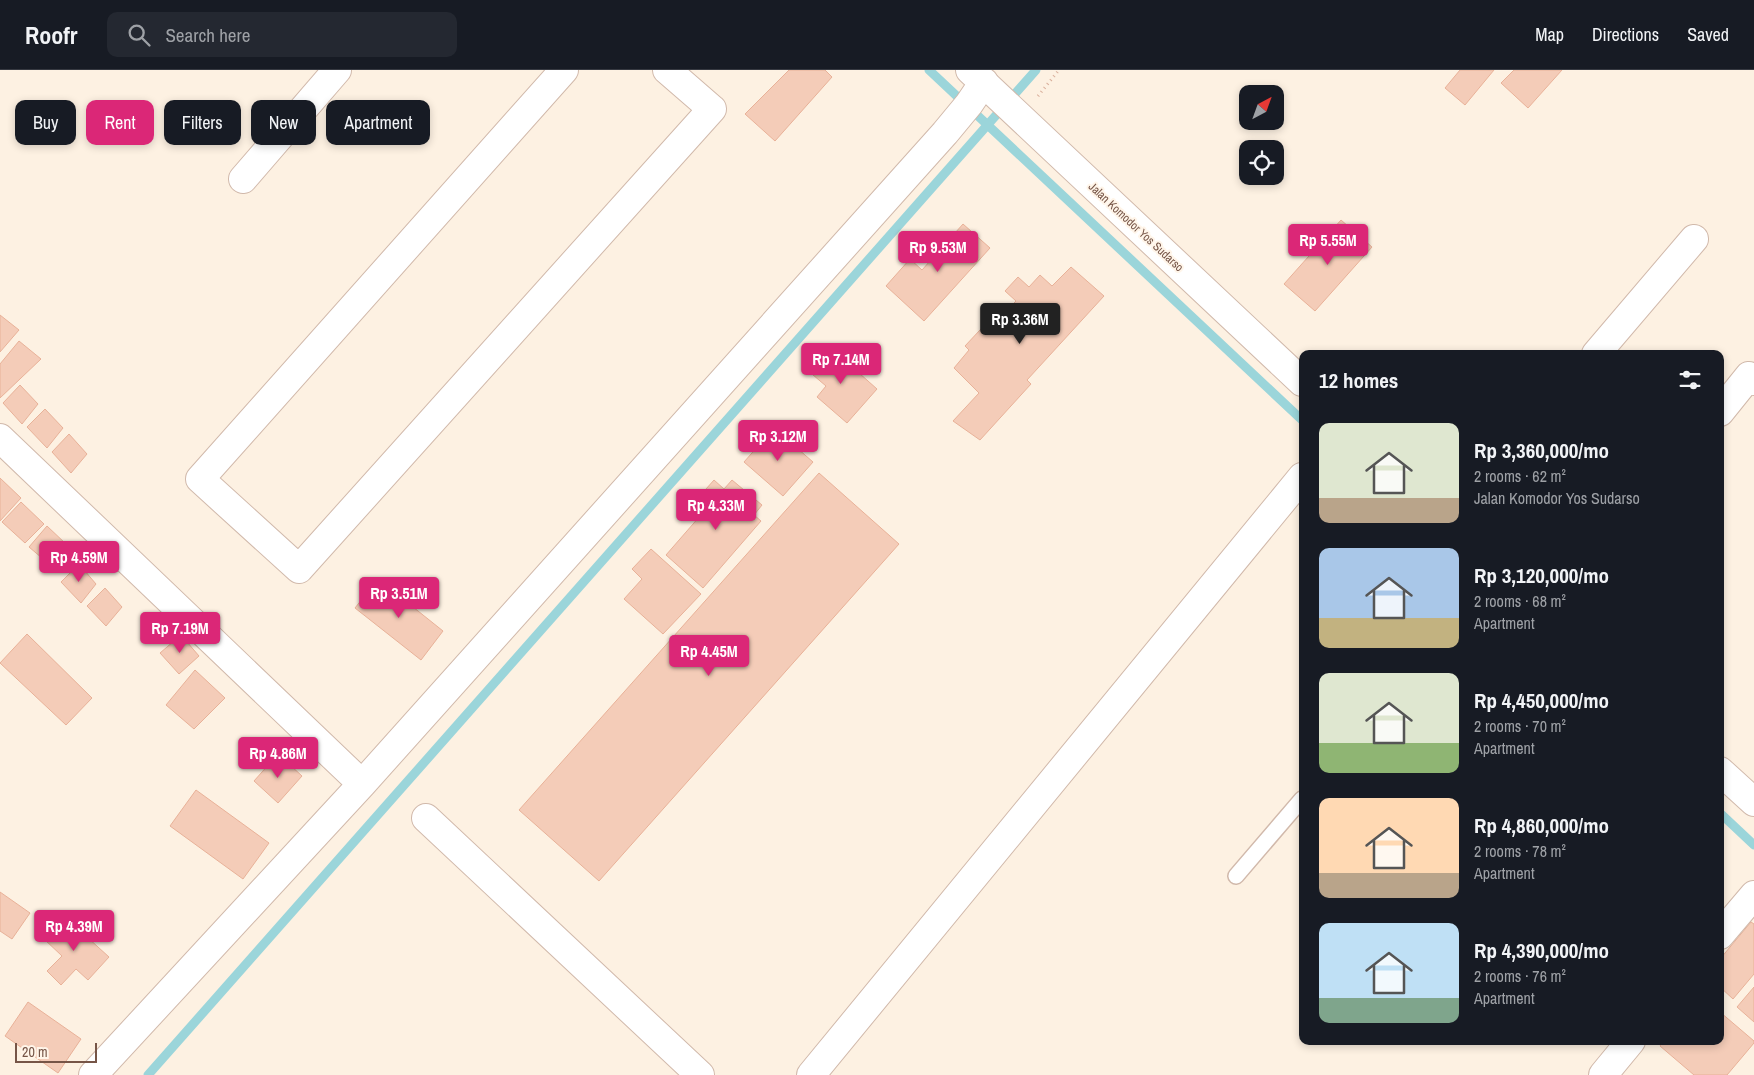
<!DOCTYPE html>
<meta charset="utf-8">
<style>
:root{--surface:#171b24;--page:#242831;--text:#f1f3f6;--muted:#9ea1a6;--line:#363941;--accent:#db2777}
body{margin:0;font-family:"Archivo Narrow",sans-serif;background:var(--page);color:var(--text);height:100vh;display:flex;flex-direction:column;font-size:19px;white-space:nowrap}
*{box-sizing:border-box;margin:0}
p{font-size:16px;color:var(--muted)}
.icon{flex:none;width:28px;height:28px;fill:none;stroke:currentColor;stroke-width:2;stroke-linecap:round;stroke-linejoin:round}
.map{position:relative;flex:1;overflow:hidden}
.side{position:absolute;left:1299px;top:280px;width:425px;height:695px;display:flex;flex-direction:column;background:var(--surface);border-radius:10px;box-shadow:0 2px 8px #0003}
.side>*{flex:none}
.hud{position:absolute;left:15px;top:30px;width:475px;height:45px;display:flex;gap:10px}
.needle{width:32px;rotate:41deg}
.fabs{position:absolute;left:1239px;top:15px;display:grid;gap:10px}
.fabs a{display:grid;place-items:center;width:45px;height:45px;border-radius:10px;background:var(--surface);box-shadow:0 2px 8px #0003;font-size:25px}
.scale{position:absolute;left:15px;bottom:12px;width:82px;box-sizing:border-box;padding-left:5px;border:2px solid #765547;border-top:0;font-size:14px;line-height:18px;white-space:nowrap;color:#765547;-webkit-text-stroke:4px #fff5e9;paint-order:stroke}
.price{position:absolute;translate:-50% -42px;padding:0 11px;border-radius:5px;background:var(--accent);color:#fff;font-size:16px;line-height:32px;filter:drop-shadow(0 1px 2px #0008)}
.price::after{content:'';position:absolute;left:50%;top:30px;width:15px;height:11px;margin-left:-8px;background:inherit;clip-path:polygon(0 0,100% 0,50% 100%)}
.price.active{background:#222;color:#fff}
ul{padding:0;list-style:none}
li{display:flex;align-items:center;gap:15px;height:125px;padding:0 20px}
li span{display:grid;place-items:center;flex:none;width:140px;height:100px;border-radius:10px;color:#555}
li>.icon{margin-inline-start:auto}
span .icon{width:60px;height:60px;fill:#fffc;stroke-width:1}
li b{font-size:21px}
h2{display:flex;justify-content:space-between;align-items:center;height:60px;padding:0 20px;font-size:21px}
.pill{padding:0 18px;border-radius:10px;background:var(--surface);box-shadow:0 2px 8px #0003;font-size:18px;line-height:45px}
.pill.active{background:var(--accent);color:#fff}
header{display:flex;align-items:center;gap:30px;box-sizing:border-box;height:70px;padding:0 25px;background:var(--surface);border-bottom:1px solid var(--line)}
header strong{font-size:24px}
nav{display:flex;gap:28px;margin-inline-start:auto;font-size:18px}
.search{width:350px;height:45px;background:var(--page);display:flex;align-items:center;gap:12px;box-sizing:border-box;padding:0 18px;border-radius:10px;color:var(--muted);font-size:19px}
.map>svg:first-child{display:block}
</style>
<header>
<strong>Roofr</strong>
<div class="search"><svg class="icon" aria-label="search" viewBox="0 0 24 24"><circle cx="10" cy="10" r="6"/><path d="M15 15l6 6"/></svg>Search here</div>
<nav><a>Map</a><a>Directions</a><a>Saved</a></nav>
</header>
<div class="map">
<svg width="1754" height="1005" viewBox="0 0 1754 1005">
<rect width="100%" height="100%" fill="#fdf1e2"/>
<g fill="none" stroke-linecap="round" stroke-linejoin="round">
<path stroke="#9bd5da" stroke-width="9" d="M929,0L1302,350
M1720,743L1754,775
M148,1005L1036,0"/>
</g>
<path fill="#f4ccb8" stroke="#e8b198" d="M789,0H825L832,7L775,71L745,44Z
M1460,0H1494L1465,35L1445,18Z
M1514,0H1562L1528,38L1501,13Z
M1341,150L1372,177L1315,241L1284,214Z
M963,154L990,178L924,251L886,216L910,189L922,200Z
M1071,197L1104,226L1027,310L1031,314L980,370L953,351L979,323L954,298L969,280L965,276L994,245L998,249L1016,231L1005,221L1018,207L1029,217L1040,205L1052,216Z
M0,245L19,260L0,282Z
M19,271L41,289L0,328V294Z
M832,279L877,319L847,353L817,327L826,316L806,299L817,286L821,290Z
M20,315L38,334L22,354L3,333Z
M45,339L63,358L47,378L27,357Z
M774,358L813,392L783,426L744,392Z
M69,364L87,384L71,403L52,382Z
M819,403L899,474L599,811L519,740Z
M0,408L21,428L0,451Z
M714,410L724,419L732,410L762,435L754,445L761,451L703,518L666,485L700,446L690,437Z
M21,432L44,454L25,473L2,452Z
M47,456L66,474L49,494L29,477Z
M651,479L701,524L663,564L624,529L642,509L632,499Z
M79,494L96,514L81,533L61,512Z
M378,509L443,561L421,590L355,538Z
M105,518L122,537L106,556L87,536Z
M27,564L92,628L66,655L0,593Z
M181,565L199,586L179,604L160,583Z
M195,600L225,628L194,659L166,635Z
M278,684L302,706L278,733L254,711Z
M196,720L269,773L243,809L170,756Z
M0,822L30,843L12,869L0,861Z
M65,847L109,887L88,910L76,899L61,915L47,901L62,886L44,869Z
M1751,852L1754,854V904L1733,929L1720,917V889Z
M1754,917V952L1737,937Z
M28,932L81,969L58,1003L5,966Z
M1720,942L1754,971V973L1727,1005H1694L1660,976L1664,971H1720Z"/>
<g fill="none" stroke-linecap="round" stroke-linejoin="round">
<defs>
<path id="service" d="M1236,806L1302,729"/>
<path id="minor" d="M564,0L200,409L299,499L712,39L667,0
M243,109L337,0
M1596,284L1694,169
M1720,342L1749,306L1754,311
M0,368L362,714
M426,748L700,1005
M1720,865L1754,825
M93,1005L362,714L945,63L969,34L984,12
M811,1005L1302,407
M1603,1005L1631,971"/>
<path id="tertiary" d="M970,0L1302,312
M1720,701L1754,732"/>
</defs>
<use href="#service" stroke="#d1b9ab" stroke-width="18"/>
<use href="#minor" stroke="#d1b9ab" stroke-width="30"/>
<use href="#tertiary" stroke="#d1b9ab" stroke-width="30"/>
<path stroke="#d9af9b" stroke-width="3" stroke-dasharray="1 4" stroke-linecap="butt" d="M1038,26L1059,0"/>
<use href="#service" stroke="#fff" stroke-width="15"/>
<use href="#minor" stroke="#fff" stroke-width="28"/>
<use href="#tertiary" stroke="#fff" stroke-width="28"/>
</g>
<g text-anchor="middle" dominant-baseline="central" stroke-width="4" stroke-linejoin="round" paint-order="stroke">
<g font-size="12" fill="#765547" stroke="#fff5e9">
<text transform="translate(1136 157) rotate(43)">Jalan Komodor Yos Sudarso</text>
</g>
</g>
</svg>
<div class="fabs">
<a><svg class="needle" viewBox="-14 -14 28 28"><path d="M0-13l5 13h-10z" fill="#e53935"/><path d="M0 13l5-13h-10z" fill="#9ea1a6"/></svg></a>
<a><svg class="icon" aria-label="locate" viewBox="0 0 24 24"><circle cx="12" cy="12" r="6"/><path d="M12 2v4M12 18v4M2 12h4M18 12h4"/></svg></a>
</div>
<div class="scale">20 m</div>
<b class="price" style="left:1328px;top:196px">Rp 5.55M</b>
<b class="price" style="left:938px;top:203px">Rp 9.53M</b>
<b class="price active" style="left:1020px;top:275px">Rp 3.36M</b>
<b class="price" style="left:841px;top:315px">Rp 7.14M</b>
<b class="price" style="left:778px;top:392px">Rp 3.12M</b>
<b class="price" style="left:716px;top:461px">Rp 4.33M</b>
<b class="price" style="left:79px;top:513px">Rp 4.59M</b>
<b class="price" style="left:399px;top:549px">Rp 3.51M</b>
<b class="price" style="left:180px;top:584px">Rp 7.19M</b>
<b class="price" style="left:709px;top:607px">Rp 4.45M</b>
<b class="price" style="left:278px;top:709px">Rp 4.86M</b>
<b class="price" style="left:74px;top:882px">Rp 4.39M</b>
<div class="hud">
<a class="pill">Buy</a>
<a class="pill active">Rent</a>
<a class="pill">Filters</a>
<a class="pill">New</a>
<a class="pill">Apartment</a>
</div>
<section class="side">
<h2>12 homes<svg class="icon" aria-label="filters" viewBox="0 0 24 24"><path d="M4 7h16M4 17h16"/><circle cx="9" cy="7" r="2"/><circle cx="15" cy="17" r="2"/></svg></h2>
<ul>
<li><span style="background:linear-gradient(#dfe7d0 75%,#b9a48a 0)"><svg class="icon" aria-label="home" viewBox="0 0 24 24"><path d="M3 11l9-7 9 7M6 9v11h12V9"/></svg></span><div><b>Rp 3,360,000/mo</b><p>2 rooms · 62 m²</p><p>Jalan Komodor Yos Sudarso</p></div></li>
<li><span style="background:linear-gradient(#a9c7e8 70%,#c2b280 0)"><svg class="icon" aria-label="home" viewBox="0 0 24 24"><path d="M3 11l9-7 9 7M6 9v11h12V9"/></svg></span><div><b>Rp 3,120,000/mo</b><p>2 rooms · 68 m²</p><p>Apartment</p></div></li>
<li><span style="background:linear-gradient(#dfe7d0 70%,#8fb573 0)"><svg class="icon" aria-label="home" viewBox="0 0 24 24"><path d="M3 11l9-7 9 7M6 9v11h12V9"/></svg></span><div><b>Rp 4,450,000/mo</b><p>2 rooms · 70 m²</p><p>Apartment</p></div></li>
<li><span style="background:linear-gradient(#ffd9b3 75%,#b9a48a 0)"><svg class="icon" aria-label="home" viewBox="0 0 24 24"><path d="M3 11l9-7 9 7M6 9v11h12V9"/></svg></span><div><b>Rp 4,860,000/mo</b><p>2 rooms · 78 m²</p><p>Apartment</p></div></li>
<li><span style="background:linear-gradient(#bfe0f5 75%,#7fa58c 0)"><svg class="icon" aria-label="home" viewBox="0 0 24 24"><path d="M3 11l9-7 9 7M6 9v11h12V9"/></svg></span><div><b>Rp 4,390,000/mo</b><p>2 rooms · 76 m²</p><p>Apartment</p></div></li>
</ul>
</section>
</div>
